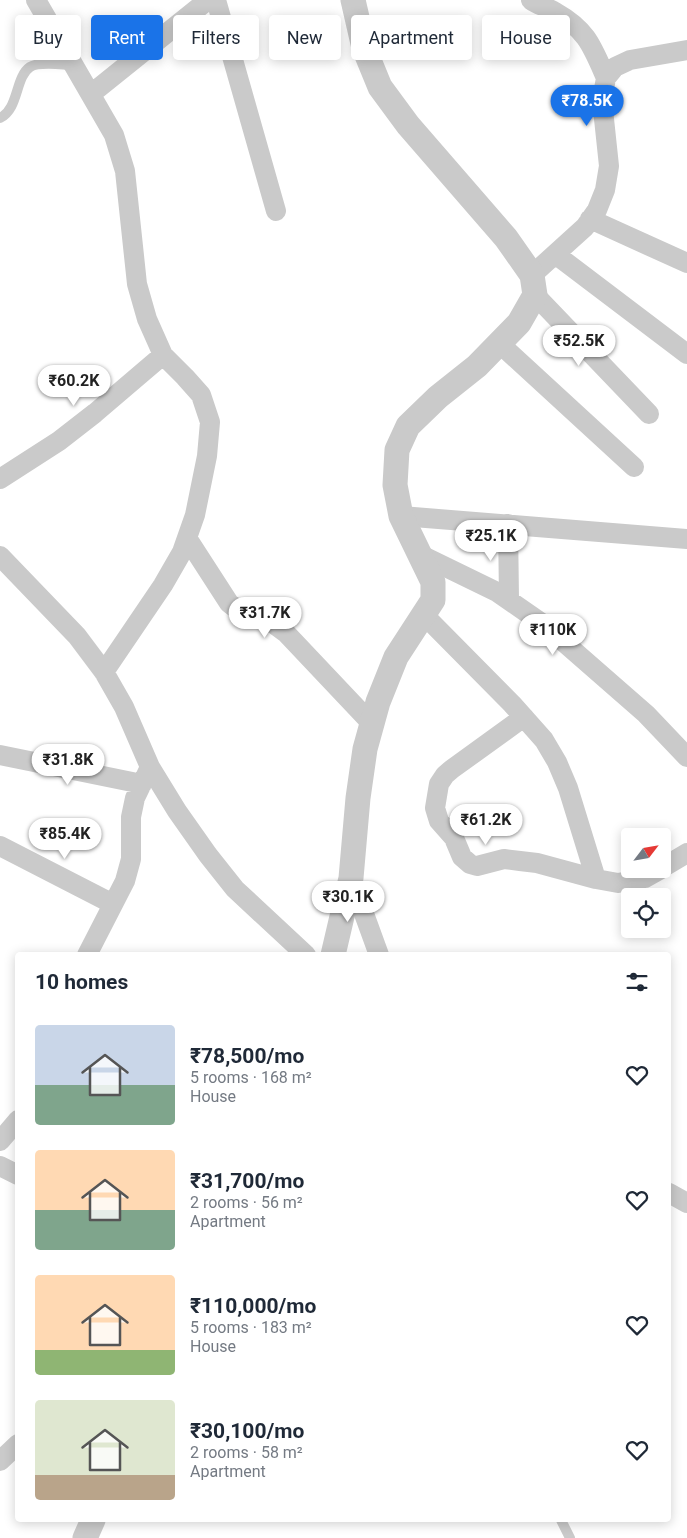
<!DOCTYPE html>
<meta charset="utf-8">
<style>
:root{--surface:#fff;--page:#f2f2f3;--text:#1f2937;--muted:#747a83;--accent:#1a73e8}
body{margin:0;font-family:Roboto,sans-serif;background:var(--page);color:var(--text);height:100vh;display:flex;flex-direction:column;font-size:19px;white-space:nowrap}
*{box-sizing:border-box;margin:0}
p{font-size:16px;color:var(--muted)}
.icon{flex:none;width:28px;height:28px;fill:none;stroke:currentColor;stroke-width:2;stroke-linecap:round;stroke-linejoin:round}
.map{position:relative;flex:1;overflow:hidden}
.side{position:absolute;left:15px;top:952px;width:656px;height:570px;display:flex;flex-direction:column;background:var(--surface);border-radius:5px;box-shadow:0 2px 12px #0003}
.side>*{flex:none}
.hud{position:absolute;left:15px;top:15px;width:658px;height:45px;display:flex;gap:10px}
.needle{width:32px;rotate:59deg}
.tools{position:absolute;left:621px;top:828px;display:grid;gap:10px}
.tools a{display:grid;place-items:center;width:50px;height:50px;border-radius:5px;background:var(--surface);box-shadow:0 2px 12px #0003;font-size:25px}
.price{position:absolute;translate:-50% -42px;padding:0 11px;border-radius:18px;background:#fff;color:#222;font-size:16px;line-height:32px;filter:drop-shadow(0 1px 2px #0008)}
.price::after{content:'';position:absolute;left:50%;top:30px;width:15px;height:11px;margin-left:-8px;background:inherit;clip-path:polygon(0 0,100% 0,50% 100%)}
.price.on{background:var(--accent);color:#fff}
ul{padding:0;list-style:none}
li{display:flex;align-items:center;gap:15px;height:125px;padding:0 20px}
li span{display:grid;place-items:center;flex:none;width:140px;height:100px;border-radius:5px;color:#555}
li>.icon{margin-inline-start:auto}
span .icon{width:60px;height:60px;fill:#fffc;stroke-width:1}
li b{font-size:21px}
h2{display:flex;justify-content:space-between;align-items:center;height:60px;padding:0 20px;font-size:21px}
.tag{padding:0 18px;border-radius:5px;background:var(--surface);box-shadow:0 2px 12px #0003;font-size:18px;line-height:45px}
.tag.on{background:var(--accent);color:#fff}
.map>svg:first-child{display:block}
</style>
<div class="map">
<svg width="687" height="1538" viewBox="0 0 687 1538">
<rect width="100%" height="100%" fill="#fff"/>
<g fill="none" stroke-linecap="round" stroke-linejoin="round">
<path stroke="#cacaca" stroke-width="10" d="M0,118C19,109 15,77 30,67C39,61 63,65 74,65
M561,1520L570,1538"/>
<path stroke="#cacaca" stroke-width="20" d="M36,0L114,135L125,171L137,284L147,319L163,355L185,377L201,395L210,422L207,456L195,515L182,552L163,585L104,672
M216,0L276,211
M531,0C538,5 547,7 555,12C587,30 592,46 606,78
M91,94L208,0
M590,219L687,263
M555,254L687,354
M532,275L585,227L597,210L605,190L609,166L602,100L606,78L615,67L630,60L687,50
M535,295L649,414
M499,343L634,467
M0,479L59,441L95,413L163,355
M401,516L687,539
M508,524L509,599
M187,538L229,603L242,613L271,622L286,633L372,724
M421,555L497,592L543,624L646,714L687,757
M0,556L77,636L104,672L124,707L150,767L177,811L208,855L235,889L306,955
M424,615L512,704L544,740L557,762L568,788L596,879
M524,717L452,769L445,775L439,784L435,808L439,821L454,838L462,857L470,864L477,866L504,859L520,861L537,863L596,879L618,883L645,878L661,869
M0,755L142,784
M0,846L113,904
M662,868L687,853
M351,878L379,955
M87,955L125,881L131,859V817L135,798L150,767
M0,1141L18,1120
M0,1166L18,1175
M669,1193L687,1203
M0,1461L18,1444"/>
<path stroke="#cacaca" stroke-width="25" d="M333,955L351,878L358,798L365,749L378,702L396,657L433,600V582L401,516L395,485L397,450L408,426L438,397L477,366L519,323L535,295L532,275L506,238L408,125L380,87L364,48L353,0
M85,1538L93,1520"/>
</g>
</svg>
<div class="tools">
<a><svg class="needle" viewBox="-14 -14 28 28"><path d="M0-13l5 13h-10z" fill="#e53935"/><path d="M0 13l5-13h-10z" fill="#747a83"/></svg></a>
<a><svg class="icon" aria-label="locate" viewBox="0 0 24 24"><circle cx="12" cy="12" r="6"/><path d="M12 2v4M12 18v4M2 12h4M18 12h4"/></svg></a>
</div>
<b class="price on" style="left:587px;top:127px">₹78.5K</b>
<b class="price" style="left:579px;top:367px">₹52.5K</b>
<b class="price" style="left:74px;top:407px">₹60.2K</b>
<b class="price" style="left:491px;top:562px">₹25.1K</b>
<b class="price" style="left:265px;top:639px">₹31.7K</b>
<b class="price" style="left:553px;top:656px">₹110K</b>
<b class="price" style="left:68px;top:786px">₹31.8K</b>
<b class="price" style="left:486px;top:846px">₹61.2K</b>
<b class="price" style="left:65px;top:860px">₹85.4K</b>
<b class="price" style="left:348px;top:923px">₹30.1K</b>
<div class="hud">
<a class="tag">Buy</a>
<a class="tag on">Rent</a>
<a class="tag">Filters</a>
<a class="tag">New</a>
<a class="tag">Apartment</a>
<a class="tag">House</a>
</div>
<section class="side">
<h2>10 homes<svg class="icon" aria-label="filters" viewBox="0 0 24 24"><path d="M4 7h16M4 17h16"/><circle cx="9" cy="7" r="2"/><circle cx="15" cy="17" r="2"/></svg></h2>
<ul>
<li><span style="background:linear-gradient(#c9d6e8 60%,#7fa58c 0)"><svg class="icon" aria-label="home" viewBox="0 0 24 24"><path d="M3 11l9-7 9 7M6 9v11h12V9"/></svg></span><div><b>₹78,500/mo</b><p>5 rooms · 168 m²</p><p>House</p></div><svg class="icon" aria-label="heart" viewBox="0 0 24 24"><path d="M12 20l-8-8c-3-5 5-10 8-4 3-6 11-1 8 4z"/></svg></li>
<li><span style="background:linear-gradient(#ffd9b3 60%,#7fa58c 0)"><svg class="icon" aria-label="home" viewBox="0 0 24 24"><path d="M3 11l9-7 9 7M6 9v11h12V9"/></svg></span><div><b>₹31,700/mo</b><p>2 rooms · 56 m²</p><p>Apartment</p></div><svg class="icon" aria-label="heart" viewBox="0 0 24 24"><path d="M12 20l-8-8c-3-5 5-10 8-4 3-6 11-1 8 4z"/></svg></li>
<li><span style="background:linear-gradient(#ffd9b3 75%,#8fb573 0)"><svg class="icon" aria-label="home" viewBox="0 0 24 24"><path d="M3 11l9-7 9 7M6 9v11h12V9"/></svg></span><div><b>₹110,000/mo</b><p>5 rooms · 183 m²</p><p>House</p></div><svg class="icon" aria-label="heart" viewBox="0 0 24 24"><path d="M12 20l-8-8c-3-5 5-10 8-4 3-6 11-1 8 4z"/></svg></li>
<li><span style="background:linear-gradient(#dfe7d0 75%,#b9a48a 0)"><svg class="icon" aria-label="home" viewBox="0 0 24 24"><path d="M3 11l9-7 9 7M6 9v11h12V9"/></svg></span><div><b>₹30,100/mo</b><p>2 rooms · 58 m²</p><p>Apartment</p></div><svg class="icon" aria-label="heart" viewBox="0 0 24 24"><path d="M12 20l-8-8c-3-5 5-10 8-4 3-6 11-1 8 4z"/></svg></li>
</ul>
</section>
</div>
